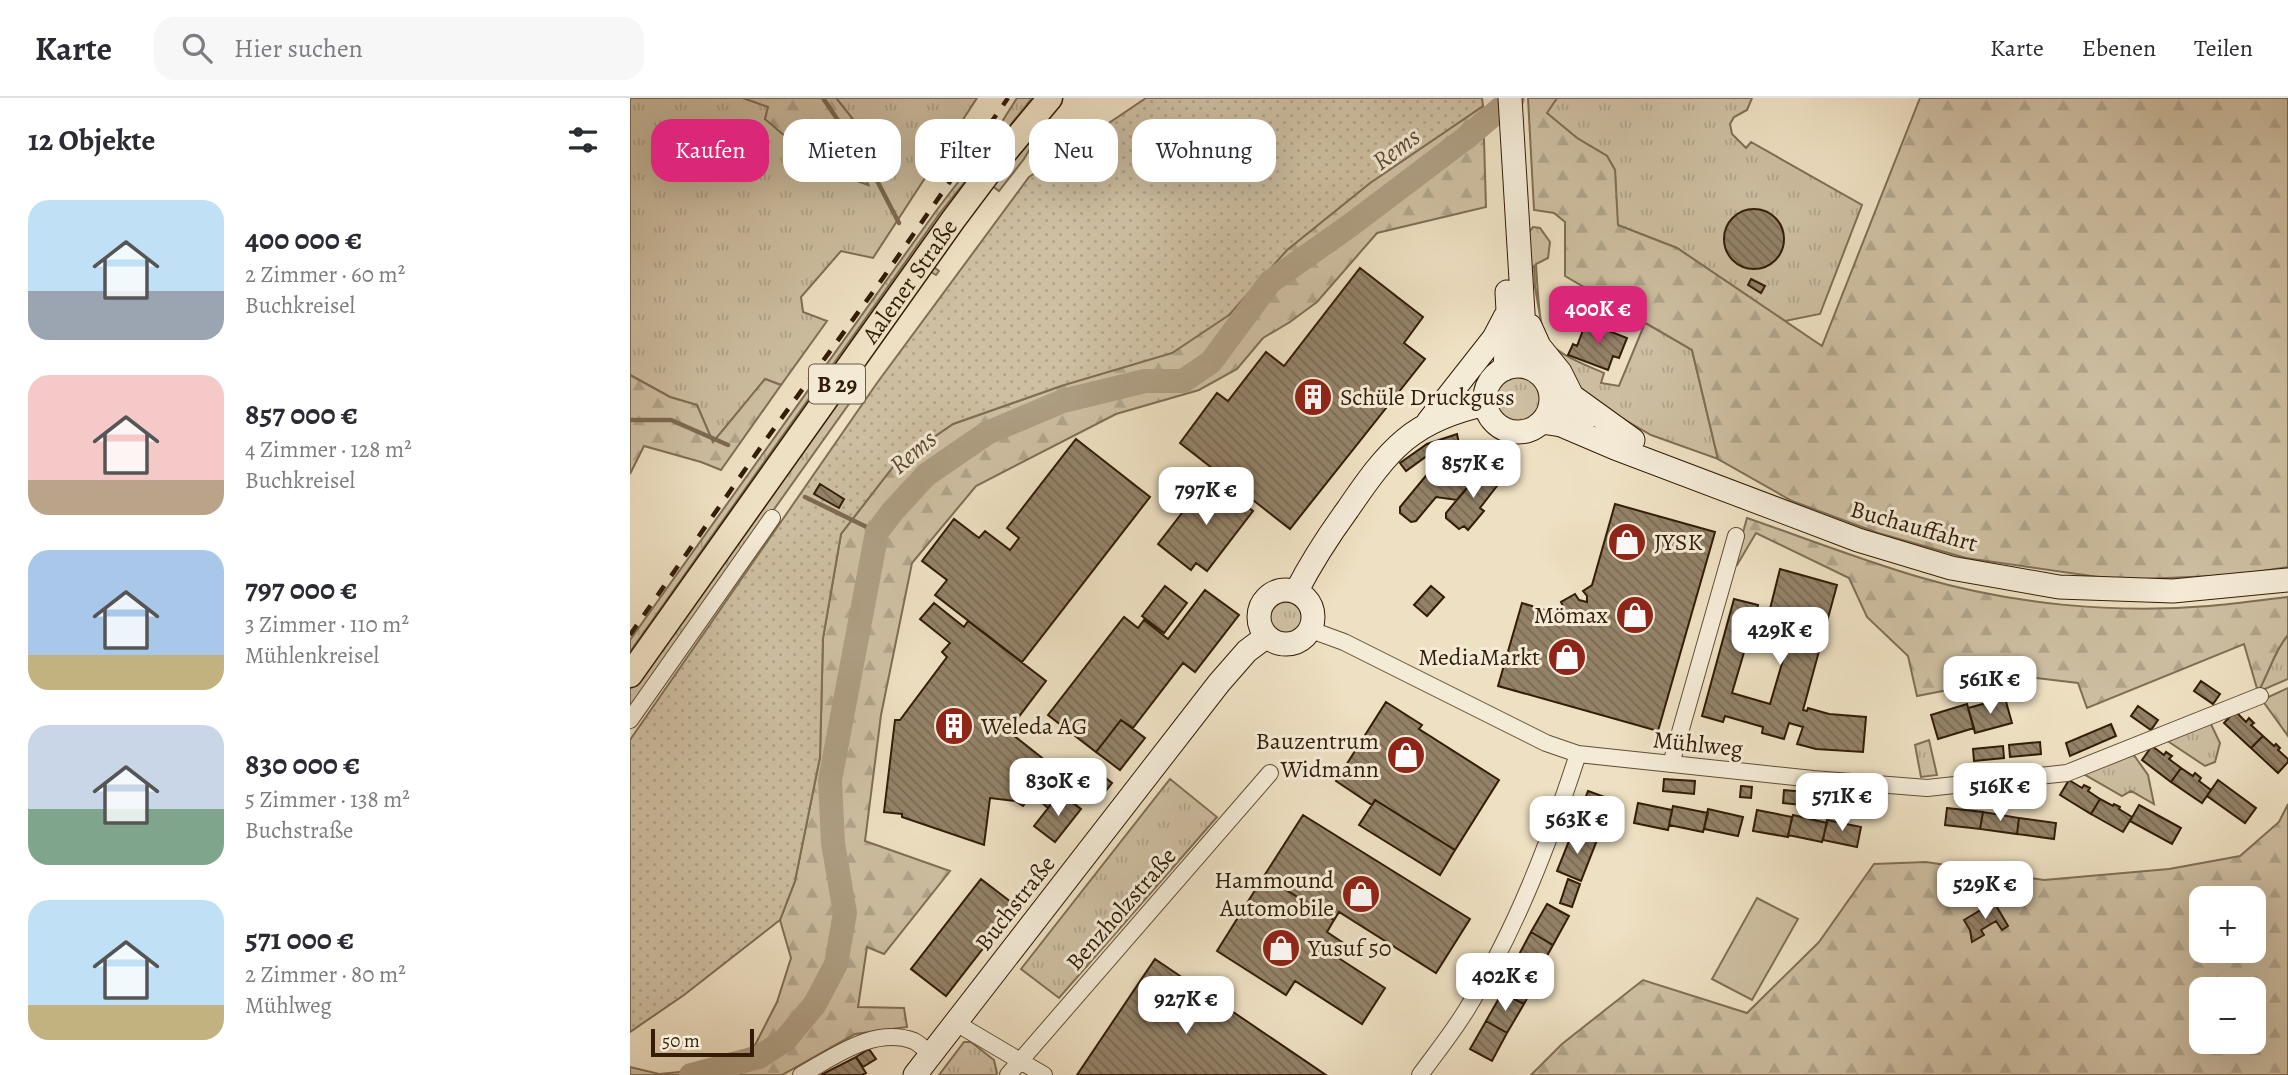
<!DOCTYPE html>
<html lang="de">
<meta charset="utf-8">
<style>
:root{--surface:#fff;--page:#f7f7f7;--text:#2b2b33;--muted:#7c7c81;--line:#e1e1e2;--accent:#db2777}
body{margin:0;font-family:Alegreya,serif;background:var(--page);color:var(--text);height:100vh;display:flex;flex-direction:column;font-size:26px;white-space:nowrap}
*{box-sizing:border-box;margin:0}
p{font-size:23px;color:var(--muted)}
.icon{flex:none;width:38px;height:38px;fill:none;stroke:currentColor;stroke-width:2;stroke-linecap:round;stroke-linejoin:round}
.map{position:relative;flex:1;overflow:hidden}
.panel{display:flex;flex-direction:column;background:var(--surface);width:630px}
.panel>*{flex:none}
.banner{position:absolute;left:21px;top:21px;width:665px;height:63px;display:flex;gap:14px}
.controls{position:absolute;left:1559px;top:788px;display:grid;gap:14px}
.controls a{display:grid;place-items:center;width:77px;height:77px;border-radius:14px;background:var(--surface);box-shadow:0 7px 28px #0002;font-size:35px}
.scale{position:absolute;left:21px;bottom:18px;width:103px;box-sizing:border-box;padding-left:7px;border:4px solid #331d07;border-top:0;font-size:19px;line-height:24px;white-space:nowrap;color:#331d07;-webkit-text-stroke:5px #f4ebd7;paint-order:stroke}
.price{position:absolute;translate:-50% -60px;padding:0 16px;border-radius:14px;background:#fff;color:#222;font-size:23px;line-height:46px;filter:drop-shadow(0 2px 4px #0008)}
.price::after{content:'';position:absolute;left:50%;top:42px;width:21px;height:16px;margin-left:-10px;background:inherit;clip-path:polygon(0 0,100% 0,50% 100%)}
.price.selected{background:var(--accent);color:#fff}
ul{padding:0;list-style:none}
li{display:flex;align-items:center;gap:21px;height:175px;padding:0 28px}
li span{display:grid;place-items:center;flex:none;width:196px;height:140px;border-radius:21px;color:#555}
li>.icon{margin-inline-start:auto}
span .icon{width:84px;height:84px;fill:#fffc;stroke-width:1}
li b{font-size:30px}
h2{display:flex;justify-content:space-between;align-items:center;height:84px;padding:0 28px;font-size:30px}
.chip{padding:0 24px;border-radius:21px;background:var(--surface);box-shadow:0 7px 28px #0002;font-size:24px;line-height:63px}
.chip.selected{background:var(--accent);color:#fff}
header{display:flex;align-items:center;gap:42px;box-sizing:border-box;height:98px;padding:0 35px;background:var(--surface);border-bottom:2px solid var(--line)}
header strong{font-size:33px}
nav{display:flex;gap:38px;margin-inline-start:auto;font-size:24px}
.search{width:490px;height:63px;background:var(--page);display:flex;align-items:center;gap:18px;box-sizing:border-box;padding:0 24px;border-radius:21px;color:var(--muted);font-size:26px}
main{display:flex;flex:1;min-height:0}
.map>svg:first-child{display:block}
</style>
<header>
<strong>Karte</strong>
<div class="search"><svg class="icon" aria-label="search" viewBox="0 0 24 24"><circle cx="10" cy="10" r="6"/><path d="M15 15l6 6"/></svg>Hier suchen</div>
<nav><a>Karte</a><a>Ebenen</a><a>Teilen</a></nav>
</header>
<main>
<section class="panel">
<h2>12 Objekte<svg class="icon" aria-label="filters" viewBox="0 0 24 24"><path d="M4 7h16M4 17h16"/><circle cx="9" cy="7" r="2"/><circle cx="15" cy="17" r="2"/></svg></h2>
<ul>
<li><span style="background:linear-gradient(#bfe0f5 65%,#9aa5b1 0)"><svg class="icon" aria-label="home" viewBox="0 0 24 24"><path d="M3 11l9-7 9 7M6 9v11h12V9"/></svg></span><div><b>400 000 €</b><p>2 Zimmer · 60 m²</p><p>Buchkreisel</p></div></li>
<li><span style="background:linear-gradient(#f6c9c9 75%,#b9a48a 0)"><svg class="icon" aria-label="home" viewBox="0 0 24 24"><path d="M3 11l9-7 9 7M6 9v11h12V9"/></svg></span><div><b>857 000 €</b><p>4 Zimmer · 128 m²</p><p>Buchkreisel</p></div></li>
<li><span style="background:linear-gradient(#a9c7e8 75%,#c2b280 0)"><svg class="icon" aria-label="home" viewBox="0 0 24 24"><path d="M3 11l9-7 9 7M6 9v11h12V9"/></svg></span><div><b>797 000 €</b><p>3 Zimmer · 110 m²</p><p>Mühlenkreisel</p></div></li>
<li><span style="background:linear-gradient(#c9d6e8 60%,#7fa58c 0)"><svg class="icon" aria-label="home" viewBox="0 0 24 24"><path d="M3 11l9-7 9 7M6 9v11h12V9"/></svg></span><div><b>830 000 €</b><p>5 Zimmer · 138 m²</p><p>Buchstraße</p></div></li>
<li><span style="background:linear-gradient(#bfe0f5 75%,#c2b280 0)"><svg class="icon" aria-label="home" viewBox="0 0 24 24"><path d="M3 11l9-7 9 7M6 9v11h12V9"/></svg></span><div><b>571 000 €</b><p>2 Zimmer · 80 m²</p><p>Mühlweg</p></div></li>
</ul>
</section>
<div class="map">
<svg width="1658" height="977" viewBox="0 0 1658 977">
<defs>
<pattern id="grass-tufts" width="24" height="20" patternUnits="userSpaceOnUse" patternTransform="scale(1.75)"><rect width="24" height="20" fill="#cebfa2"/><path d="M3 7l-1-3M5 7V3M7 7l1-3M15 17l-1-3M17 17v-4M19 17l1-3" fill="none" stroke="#b1a48a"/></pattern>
<pattern id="forest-firs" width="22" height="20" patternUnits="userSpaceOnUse" patternTransform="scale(1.75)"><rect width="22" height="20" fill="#cebfa2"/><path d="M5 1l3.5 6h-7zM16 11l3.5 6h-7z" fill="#b1a48a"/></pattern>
<pattern id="garden-dots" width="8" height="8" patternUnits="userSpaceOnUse" patternTransform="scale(1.75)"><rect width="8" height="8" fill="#cebfa2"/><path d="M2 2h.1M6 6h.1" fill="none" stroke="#b1a48a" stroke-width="1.8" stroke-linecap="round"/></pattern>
<pattern id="building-back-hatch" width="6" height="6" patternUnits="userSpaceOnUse" patternTransform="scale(1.75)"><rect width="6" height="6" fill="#948268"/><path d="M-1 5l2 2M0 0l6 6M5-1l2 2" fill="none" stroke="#796a54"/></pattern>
</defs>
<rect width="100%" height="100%" fill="#eee0c2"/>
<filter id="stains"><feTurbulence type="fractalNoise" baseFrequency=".00286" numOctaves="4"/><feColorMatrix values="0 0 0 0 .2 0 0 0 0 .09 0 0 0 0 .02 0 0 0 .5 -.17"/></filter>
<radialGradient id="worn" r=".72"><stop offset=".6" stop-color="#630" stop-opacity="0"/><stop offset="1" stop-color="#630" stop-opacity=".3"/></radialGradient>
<path fill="url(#grass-tufts)" stroke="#806e54" stroke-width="2" d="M0,0H113L139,9L135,21L238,86L228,64L225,24L206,0H347L243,160L211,153L171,199L173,214L197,223L151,287L135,281L83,345L67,307L40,299L0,277Z
M387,0H402L310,115L0,554V542L306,113L361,41Z
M429,0L394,61L369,93L361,87L301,167L309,173L306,177L298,172L213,298L221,303L0,614V587L339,108Z
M927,0H1122L1117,12L1104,19L1100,26L1102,36L1116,50L1121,44L1232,107L1190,216L1155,223L1047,150L987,127L985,72L977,58L947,40L916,15Z
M903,129L910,130L920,144L918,160L906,166C907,181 909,226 914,237C923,256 956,267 974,275L971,285L989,288L1015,225L1062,252L1088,361L1021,337L954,298L914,241L905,189L904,168L900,171L898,135Z
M864 303a25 25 0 1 1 50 0a25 25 0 1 1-50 0Z
M640 520a16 16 0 1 1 32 0a16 16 0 1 1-32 0Z
M1658,537V581L1628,594C1639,575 1644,553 1658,537Z
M1579,622L1590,645L1585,664L1575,668L1536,642Z
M1299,642L1307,677L1291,679L1285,647Z
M1501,653L1518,677L1524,706L1501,693L1492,698L1452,675Z
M540,681L587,719L429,900L391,871Z
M334,944H341L364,962L367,975L366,977H309Z"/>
<path fill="url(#forest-firs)" stroke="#806e54" stroke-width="2" fill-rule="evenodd" d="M113,0H206L225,24L228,64L238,87L192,70L135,21L138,9Z
M898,0H927L917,15L947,40L977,58L985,72L988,127L1047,150L1192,248L1290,0H1658V469L1607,477L1489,482L1336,460L1248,435L1162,403L1088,361L1062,252L935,178V124L924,115L904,112Z
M853,8L856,109L747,135L687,204L660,224L633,240L607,271L569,292L486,316L346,388L282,465L251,617L235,743L320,773L254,856L237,849L228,909L274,910L277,929L225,936L152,977H0V969L29,976L91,970L122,953L147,904L161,860L150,822L165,783L190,659L193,540L211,436L266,365L323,326L431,288L599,217L657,152L740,85Z
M0,277L40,299L67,307L83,344L135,281L151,287L91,372L71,364L14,348L0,376Z
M1117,420C1175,440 1231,462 1289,479C1381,506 1482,516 1579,508C1605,506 1632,502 1658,499V537C1644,553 1639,575 1628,594L1614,546L1457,610L1448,585L1389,578L1287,598L1278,558L1237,519L1219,480L1126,435L1107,467L1104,466Z
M1658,590V638L1632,602Z
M1658,706V977H901L932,946L1013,882L1117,915L1189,844L1244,766L1296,764L1414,782L1539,771L1610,758L1649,724ZM1572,800H1624V852H1572ZM1572,891H1624V943H1572Z"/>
<path fill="url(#garden-dots)" stroke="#806e54" stroke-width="2" d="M516,0H852L853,8L740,85L657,152L599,217L542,255L431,288L323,326L266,365L211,436L193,540L190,659L165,783L150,822L54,897L0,934V642L247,285L399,79Z"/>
<path fill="#cebfa2" stroke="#806e54" stroke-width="2" d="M1127,800L1168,821L1122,902L1082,881Z"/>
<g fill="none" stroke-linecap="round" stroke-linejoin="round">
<path stroke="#7d6a51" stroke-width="4.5" d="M193,0L242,73L269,125
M0,322H41L98,347
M175,399L247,434"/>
<path stroke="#ae9e82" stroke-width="24" d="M61,977L129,959L155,942L185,906L206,866L215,815L203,745L200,682L247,434L262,414L296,377L357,335L433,303L515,283H553L581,264L640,184L722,126L837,39L883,0"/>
</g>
<path fill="url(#building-back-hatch)" stroke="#331d07" stroke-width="2" fill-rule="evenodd" d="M1094 141a30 30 0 1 1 60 0a30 30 0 1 1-60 0Z
M730,170L793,219L774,245L795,261L660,431L550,345L587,295L598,303L636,254L654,268Z
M1121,181L1135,188L1131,195L1118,187Z
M956,224L997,240L989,260L983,258L978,272L938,257L943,246L947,248Z
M827,336L829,346L801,355L776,373L770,365L797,346Z
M446,341L520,399L392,564L305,497L317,482L292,463L324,421L349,440L355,433L380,452L389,440L377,430Z
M813,361H818L827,372L818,384L839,388L827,402L806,399L786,423L781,424L770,415V409L809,362Z
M850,374L854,373L869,376L870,384L850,410L854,413L838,432L834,428L829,431L816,420V415Z
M579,380L623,413L577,473L566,465L561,472L528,446Z
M190,386L214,401L209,410L184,396Z
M985,406L1085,434L1028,633L868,588L892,505L931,517L934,510L931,504L945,496L949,502L957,504V498L953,493L962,487Z
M1150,471L1207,487L1173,612L1177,613L1178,610L1199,616L1236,619L1233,654L1186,651L1167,646L1173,629L1159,625L1154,641L1132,635L1133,629L1095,618L1093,624L1072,618L1104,501L1128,507L1127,512L1139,515ZM1120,534L1158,545L1140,606L1102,595Z
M535,488L557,505L534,535L512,518Z
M801,488L814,499L797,518L784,507Z
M575,492L609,517L565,574L553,565L503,630L491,622L466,654L418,617L494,519L508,530L514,522L538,541Z
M304,505L334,529L338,523L416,583L378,633L430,674L432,671L450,685L437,700L430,695L418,710L402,696L393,708L385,703L360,700L354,747L272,719V716L254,714L265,622H270L317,559L312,554L320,545L290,521Z
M1571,583L1590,596L1583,606L1564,593Z
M1375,600L1382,625L1345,635L1338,610Z
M756,604L792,627L789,631L869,682L825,752L745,702L742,707L706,683Z
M1337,606L1344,630L1308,641L1301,617Z
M1508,608L1528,622L1521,632L1501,618Z
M1605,613L1616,624L1619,620L1624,625L1621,627L1633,638L1621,650L1594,625Z
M491,622L515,640L490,672L466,654Z
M1481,626L1486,638L1440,658L1436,645Z
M1633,638L1644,648L1646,646L1650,650L1648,652L1658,661V664L1648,675L1621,650Z
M1410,644L1411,656L1380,659L1379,647Z
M1373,648L1374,660L1344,663L1343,651Z
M1522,648L1534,657L1536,654L1542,658L1539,661L1551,670L1541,684L1512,662Z
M1551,670L1563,678L1565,675L1571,680L1569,683L1581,692L1572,705L1541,684Z
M464,671L482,685L474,695L456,681Z
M1034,681L1065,683L1064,696L1033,693Z
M1439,682L1452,690L1454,687L1460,690L1458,693L1470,701L1461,716L1430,697Z
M1588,682L1626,710L1615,725L1577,698Z
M1111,688L1122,689L1121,700L1110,699Z
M1154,692L1184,695L1183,708L1153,705Z
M958,693L983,702L967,742L943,733Z
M430,695L451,711L425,744L404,728Z
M1184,695L1222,699L1220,712L1183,708Z
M1470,701L1483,708L1484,706L1490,709L1489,711L1502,719L1493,734L1461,716Z
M745,702L825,752L810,777L729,727Z
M1008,705L1042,712L1038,732L1004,725Z
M1509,707L1551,730L1542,746L1500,723Z
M1043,708L1078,715L1073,734L1039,727Z
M1317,710L1353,714L1350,731L1315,727Z
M1078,711L1113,719L1108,738L1074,731Z
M1127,712L1162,719L1158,739L1123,733Z
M1353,714L1389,720L1387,736L1350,731Z
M673,717L840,821L806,875L709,814L704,822L634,778Z
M1163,717L1197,725L1192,744L1158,737Z
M1389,720L1426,725L1424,741L1387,736Z
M1197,722L1231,729L1227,749L1193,742Z
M943,733L967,742L951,783L927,773Z
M634,778L704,822L697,834L715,846L707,859L755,890L732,926L665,883L656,897L587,853Z
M351,781L386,808L316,898L281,871Z
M938,781L950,786L942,809L930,805Z
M1364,804L1378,828L1372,832L1366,823L1351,832L1354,837L1342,844L1340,832L1334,822Z
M917,806L939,818L923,847L901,834Z
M901,834L923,847L907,876L885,864Z
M525,861L696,977H447Z
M889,866L910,877L894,906L872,895Z
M872,895L894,906L877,935L856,923Z
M856,923L877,935L862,963L840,951Z
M239,951L246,961L233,969L226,959Z
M226,959L236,975L232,977H191Z"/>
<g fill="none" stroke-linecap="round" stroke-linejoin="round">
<defs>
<path id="street" d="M681,532L714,544L916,645L948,656L1183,681L1297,690L1437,675L1630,598
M0,622L142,420
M1041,666L1106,438
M326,925L414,977
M171,977C204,959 244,928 284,943C290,946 296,952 301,957
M378,977L640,675
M790,977C806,955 823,934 837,911C886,832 919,745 948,656"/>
<path id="secondary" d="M880,0L895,248L904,272
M900,228L909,248L930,274L942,298L1003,342
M855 301a33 33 0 1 1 66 0a33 33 0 1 1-66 0Z
M875,271L878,213L877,194
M921,306L936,315L954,322
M798,324L864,240L875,219
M912,324L931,327L985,350L1228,442L1321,470L1429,489L1543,493L1658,482
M629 519a27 27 0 1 1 54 0a27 27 0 1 1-54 0Z
M666,494C681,465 699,437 718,411C759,351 782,322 856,306
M285,977L589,585L617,553L637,538"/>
<g id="primary">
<path id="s1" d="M0,577L323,122L365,66L420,0"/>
</g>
</defs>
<use href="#street" stroke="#624e36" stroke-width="18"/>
<use href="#secondary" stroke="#331d07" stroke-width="25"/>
<use href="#primary" stroke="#331d07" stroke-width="27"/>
<use href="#street" stroke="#f4ebd7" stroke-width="16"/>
<use href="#secondary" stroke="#f4ebd7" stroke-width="23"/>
<use href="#primary" stroke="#eee0c2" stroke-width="24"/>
<path stroke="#331d07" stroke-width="4.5" stroke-dasharray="12 12" stroke-linecap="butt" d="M0,537L135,343L253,180L378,0"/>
</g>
<defs>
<symbol id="building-disc" viewBox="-11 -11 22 22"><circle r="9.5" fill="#8f2418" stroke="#f4ebd7"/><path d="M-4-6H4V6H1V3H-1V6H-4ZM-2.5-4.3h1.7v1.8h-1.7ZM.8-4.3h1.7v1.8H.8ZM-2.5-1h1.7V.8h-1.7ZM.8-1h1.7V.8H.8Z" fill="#fff"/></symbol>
<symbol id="shop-disc" viewBox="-11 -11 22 22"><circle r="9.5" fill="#8f2418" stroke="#f4ebd7"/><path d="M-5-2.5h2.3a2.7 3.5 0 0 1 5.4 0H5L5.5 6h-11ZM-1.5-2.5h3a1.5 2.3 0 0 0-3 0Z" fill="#fff"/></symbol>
</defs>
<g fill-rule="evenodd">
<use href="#building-disc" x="661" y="277" width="44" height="44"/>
<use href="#shop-disc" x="975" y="422" width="44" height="44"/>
<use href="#shop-disc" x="983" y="495" width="44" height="44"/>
<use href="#shop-disc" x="915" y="537" width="44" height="44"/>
<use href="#building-disc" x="302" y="606" width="44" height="44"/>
<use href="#shop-disc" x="754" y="635" width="44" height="44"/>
<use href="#shop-disc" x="709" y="774" width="44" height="44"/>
<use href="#shop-disc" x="629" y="828" width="44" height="44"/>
</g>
<g text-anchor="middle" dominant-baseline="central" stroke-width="6" stroke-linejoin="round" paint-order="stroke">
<rect fill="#f4ebd7" stroke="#6d5b45" stroke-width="2" x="179" y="266.5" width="56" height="39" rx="5"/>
<g font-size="23" font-weight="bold" fill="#331d07">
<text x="207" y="286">B 29</text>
</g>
<g font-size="24" fill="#331d07" stroke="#f4ebd7">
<text stroke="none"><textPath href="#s1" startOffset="483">Aalener Straße</textPath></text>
<text transform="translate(1284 428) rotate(16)">Buchauffahrt</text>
<text transform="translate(1068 646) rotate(6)">Mühlweg</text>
<text transform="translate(385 805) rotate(-52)">Buchstraße</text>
<text transform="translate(491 811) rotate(-49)">Benzholzstraße</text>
</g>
<g font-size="24" fill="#331d07" stroke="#f4ebd7" text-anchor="start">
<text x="710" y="299">Schüle Druckguss</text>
<text x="1024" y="444">JYSK</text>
<text x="978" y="517" text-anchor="end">Mömax</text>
<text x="910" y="559" text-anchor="end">MediaMarkt</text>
<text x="351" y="628">Weleda AG</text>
<text x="749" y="643" text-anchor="end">Bauzentrum<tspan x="749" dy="28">Widmann</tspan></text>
<text x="704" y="782" text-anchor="end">Hammound<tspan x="704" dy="28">Automobile</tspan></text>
<text x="678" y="850">Yusuf 50</text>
</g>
<g font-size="26" font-style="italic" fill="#5e4a32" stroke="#f4ebd7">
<text transform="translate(766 51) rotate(-37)">Rems</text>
<text transform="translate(283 354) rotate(-40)">Rems</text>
</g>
</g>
<rect width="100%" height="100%" filter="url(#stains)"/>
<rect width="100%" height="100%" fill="url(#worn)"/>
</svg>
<div class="controls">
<a>+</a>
<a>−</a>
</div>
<div class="scale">50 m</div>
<b class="price selected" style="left:968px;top:248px">400K €</b>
<b class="price" style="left:843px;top:402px">857K €</b>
<b class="price" style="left:576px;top:429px">797K €</b>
<b class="price" style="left:1150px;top:569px">429K €</b>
<b class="price" style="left:1360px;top:618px">561K €</b>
<b class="price" style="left:428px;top:720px">830K €</b>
<b class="price" style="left:1370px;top:725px">516K €</b>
<b class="price" style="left:1212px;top:735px">571K €</b>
<b class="price" style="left:947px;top:758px">563K €</b>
<b class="price" style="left:1355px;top:823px">529K €</b>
<b class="price" style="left:875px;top:915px">402K €</b>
<b class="price" style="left:556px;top:938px">927K €</b>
<div class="banner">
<a class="chip selected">Kaufen</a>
<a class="chip">Mieten</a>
<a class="chip">Filter</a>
<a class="chip">Neu</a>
<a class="chip">Wohnung</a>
</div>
</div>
</main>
